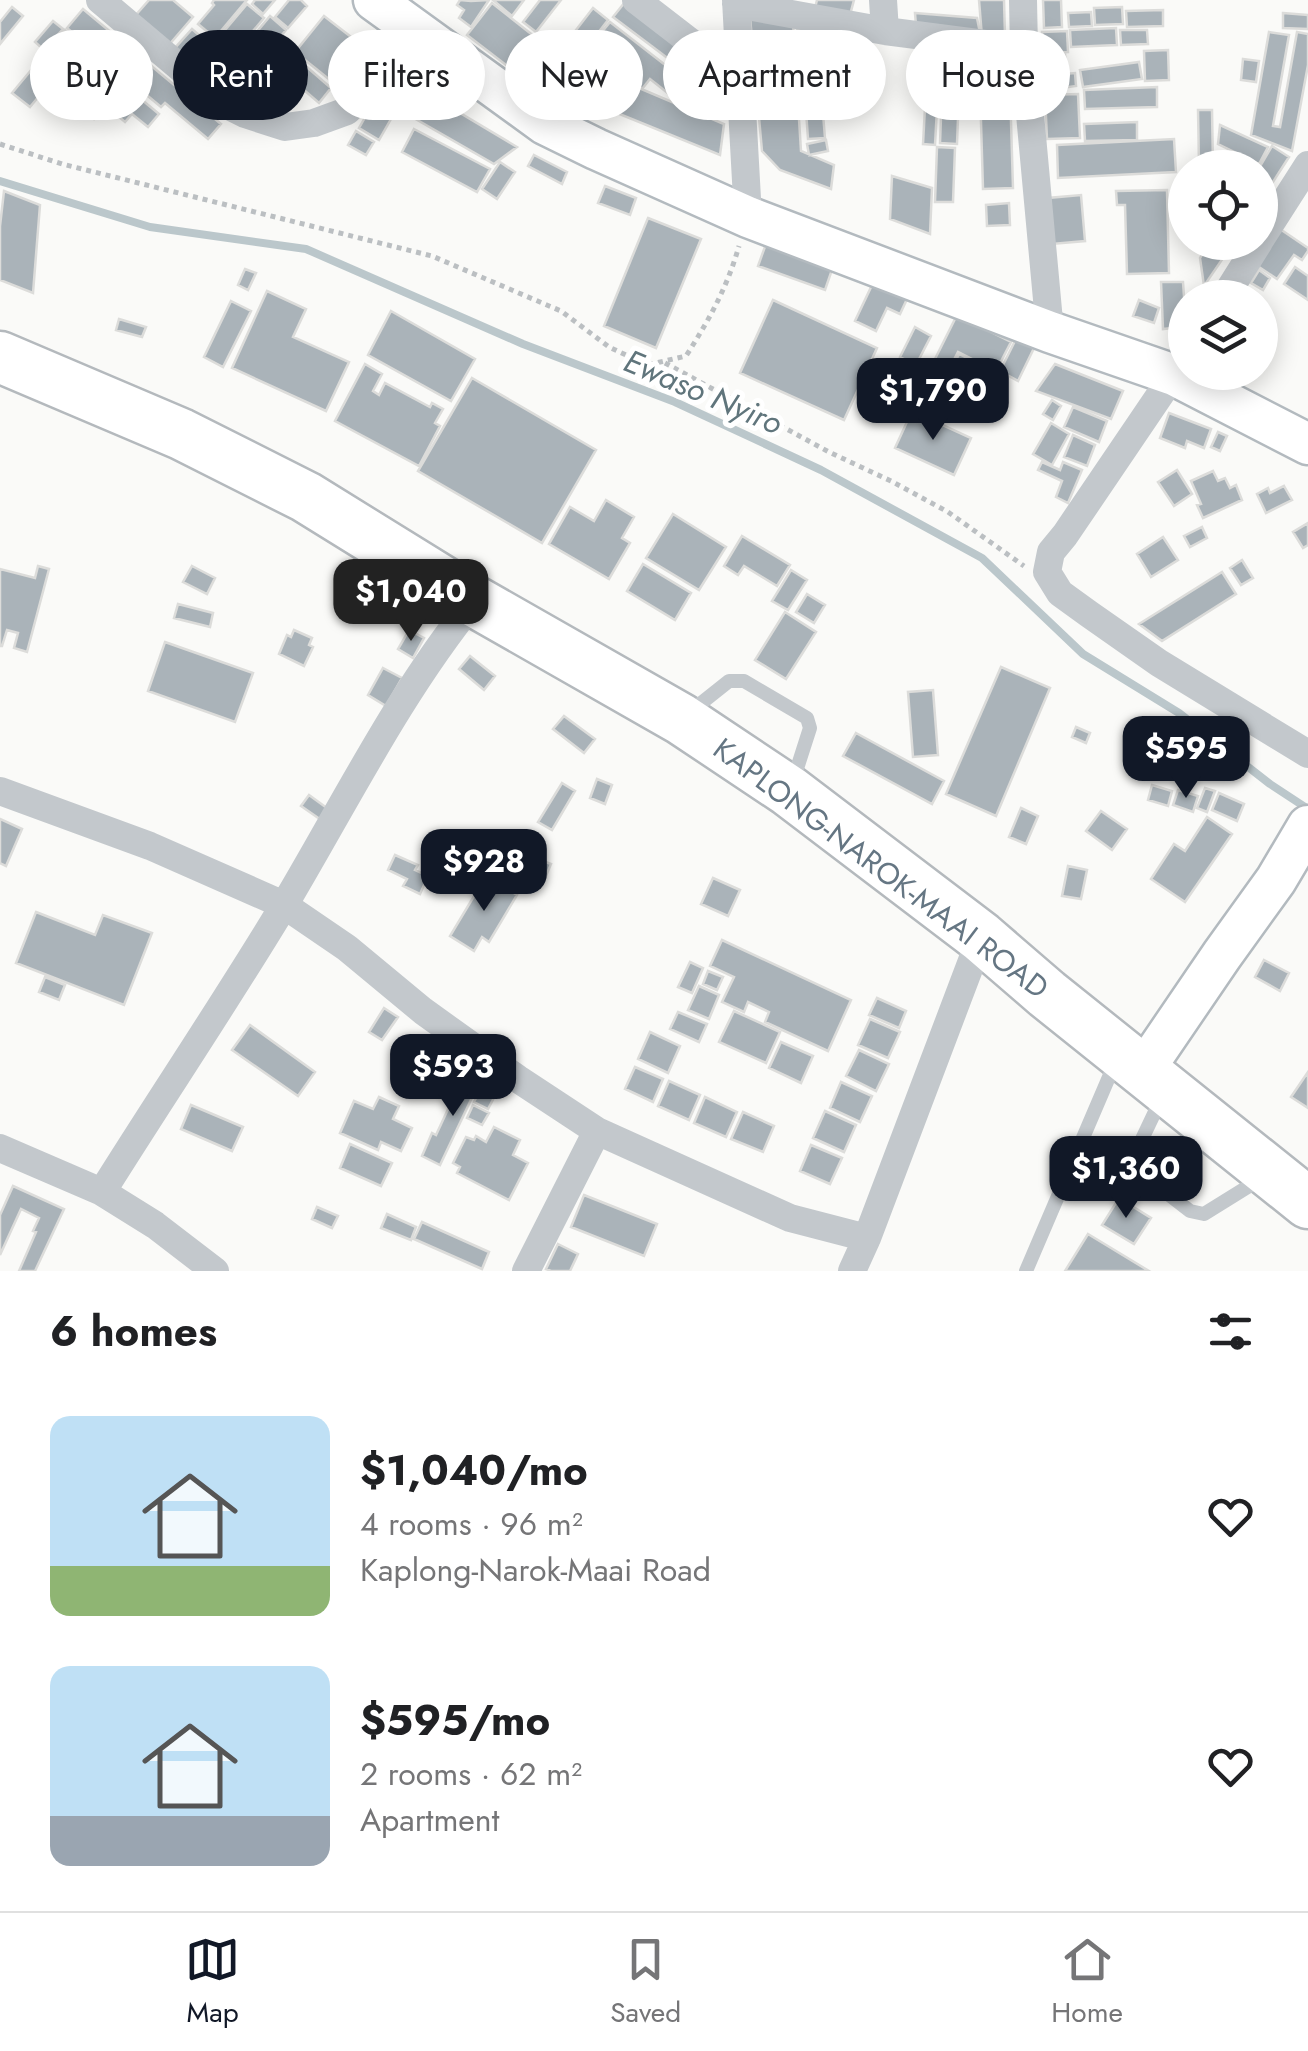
<!DOCTYPE html>
<meta charset="utf-8">
<style>
:root{--surface:#fff;--page:#f6f6f6;--text:#202124;--muted:#757577;--line:#e0e0e0;--accent:#111827}
body{margin:0;font-family:Jost,sans-serif;background:var(--page);color:var(--text);height:100vh;display:flex;flex-direction:column;font-size:38px;white-space:nowrap}
*{box-sizing:border-box;margin:0}
p{font-size:32px;color:var(--muted)}
.icon{flex:none;width:55px;height:55px;fill:none;stroke:currentColor;stroke-width:2;stroke-linecap:round;stroke-linejoin:round}
.map{position:relative;height:1271px;overflow:hidden}
.sheet{display:flex;flex-direction:column;background:var(--surface);flex:1}
.sheet>*{flex:none}
.top-card{position:absolute;left:30px;top:30px;width:1250px;height:90px;display:flex;gap:20px}
.fabs{position:absolute;left:1168px;top:150px;display:grid;gap:20px}
.fabs a{display:grid;place-items:center;width:110px;height:110px;border-radius:50%;background:var(--surface);box-shadow:0 5px 25px #0003;font-size:50px}
.price{position:absolute;translate:-50% -85px;padding:0 22px;border-radius:20px;background:var(--accent);color:#fff;font-size:32px;line-height:65px;filter:drop-shadow(0 2px 5px #0008)}
.price::after{content:'';position:absolute;left:50%;top:60px;width:30px;height:22px;margin-left:-15px;background:inherit;clip-path:polygon(0 0,100% 0,50% 100%)}
.price.on{background:#222;color:#fff}
ul{padding:0;list-style:none}
li{display:flex;align-items:center;gap:30px;height:250px;padding:0 50px}
li span{display:grid;place-items:center;flex:none;width:280px;height:200px;border-radius:20px;color:#555}
li>.icon{margin-inline-start:auto}
span .icon{width:120px;height:120px;fill:#fffc;stroke-width:1}
li b{font-size:42px}
h2{display:flex;justify-content:space-between;align-items:center;height:120px;padding:0 50px;font-size:42px}
.tag{padding:0 35px;border-radius:45px;background:var(--surface);box-shadow:0 5px 25px #0003;font-size:35px;line-height:90px}
.tag.on{background:var(--accent);color:#fff}
.dock{display:flex;justify-content:space-around;align-items:center;height:140px;border-top:2px solid var(--line);background:var(--surface);font-size:28px;color:var(--muted)}
.dock a{display:grid;justify-items:center;gap:5px}
.dock .on{color:var(--accent)}
.map>svg:first-child{display:block}
</style>
<div class="map">
<svg width="1308" height="1271" viewBox="0 0 1308 1271">
<rect width="100%" height="100%" fill="#fafaf8"/>
<g fill="none" stroke-linecap="round" stroke-linejoin="round">
<path stroke="#bbc7cb" stroke-width="8" d="M0,181L150,227L306,249L523,344L675,402L821,470L982,558L1083,654L1179,713L1270,784L1308,809"/>
</g>
<path fill="#aab3b9" stroke="#dcdcda" stroke-width="2.5" d="M149,0H173L193,17L168,46L134,17Z
M214,0H247L215,38L198,24L214,5L212,3Z
M255,0H275L263,14L252,4Z
M289,0H301L307,6L288,28L275,17Z
M460,0L471,1L489,0L471,27L459,18L464,10L457,5Z
M493,0H524L512,16Z
M540,0H561L536,32L523,22Z
M817,0H854L850,15L815,8Z
M979,0H1004L1005,36L982,37Z
M1043,0H1061L1062,27L1044,28Z
M625,2L693,55L682,69L613,17Z
M492,3L535,37L510,68L467,35Z
M247,4L264,18L232,56L215,42Z
M12,7L23,16L0,44V22Z
M1122,7L1123,24L1095,25L1094,8Z
M593,8L608,20L581,55L566,43Z
M83,9L221,124L208,139L165,103L161,107L67,28Z
M1163,10V26L1127,27L1126,11Z
M1091,12L1092,26L1069,27L1068,13Z
M915,13L977,18L980,33L916,26Z
M1283,13L1308,15V29L1283,28Z
M270,16L286,30L277,41L284,46L268,64L246,45Z
M324,16L355,40L347,49L367,65L345,92L295,52Z
M750,17L793,23L801,151L834,165L831,189L780,170L762,151Z
M53,21L63,29L44,50L35,42Z
M610,22L687,82L674,98L650,79L642,89L589,48Z
M1116,28L1117,45L1071,47L1070,30Z
M192,29L225,58L209,77L175,48Z
M65,30L78,41L66,55L73,62L56,82L36,66Z
M797,30H813L814,48H797Z
M1120,30H1147L1148,44L1121,45Z
M1067,31L1068,52L1043,53L1042,32Z
M1269,32L1289,35L1273,126L1280,127L1297,32L1308,34V65L1292,151L1251,135Z
M371,34L384,45L373,59L360,48Z
M535,39L557,53L562,46L579,56L561,81L520,61Z
M917,44L943,49L940,67L914,62Z
M946,49L963,51L962,65L945,63Z
M1168,50L1169,80L1145,81L1144,51Z
M818,53L825,138L808,139L802,54Z
M1043,54H1065L1066,69H1044Z
M293,55L331,88L319,103L281,70Z
M1009,55L1013,188L983,189L979,56Z
M90,56L124,85L94,119L60,91Z
M1243,59L1259,61L1256,82L1241,80Z
M1139,62L1142,79L1083,87L1080,70Z
M580,63L724,124L720,155L558,89Z
M705,66L721,77L711,91L695,80Z
M943,66H960L957,144L940,143Z
M32,69L49,84L30,107L12,93Z
M840,73L843,104L825,106L822,75Z
M1075,73L1076,86L1054,89L1052,75Z
M279,74L301,91L291,105L269,87Z
M387,81L408,82L517,147L494,164L398,109L396,113L373,100Z
M1157,87V107L1085,109L1084,90Z
M926,89L938,90L935,145L923,144Z
M130,90L159,114L148,127L132,114L125,122L112,111Z
M1078,94L1080,138L1047,139L1045,95Z
M371,107L391,119L379,140L359,128Z
M1198,110H1212L1213,165L1199,166Z
M1137,122V140L1085,141L1084,124Z
M1220,125L1268,147L1259,164L1218,144Z
M414,129L490,169L477,192L402,152Z
M356,131L374,142L366,155L348,145Z
M1174,139L1176,172L1058,178L1057,145Z
M826,140L828,151L809,155L807,144Z
M1272,146L1289,157L1260,202L1259,168Z
M937,147L955,148L953,202H935Z
M534,155L567,172L562,184L528,166Z
M500,162L515,172L497,199L482,189Z
M892,176L932,188L930,234L890,219Z
M605,186L636,198L630,215L598,203Z
M1167,190L1169,273L1127,274L1125,205H1117L1116,191Z
M4,191L40,205L33,293L0,280V226Z
M1081,195L1085,241L1052,244L1048,198Z
M1009,203L1010,225L987,226L986,205Z
M648,218L701,239L656,348L604,326Z
M1280,229L1308,248V251L1302,260L1294,255L1277,279L1256,265Z
M767,241L834,264L825,290L758,266Z
M1210,242H1234L1204,286L1200,258Z
M1295,267L1308,276V300L1284,284Z
M245,269L256,273L248,290L238,285Z
M1259,270L1270,278L1263,290L1251,283Z
M1161,282H1183L1185,311L1172,328L1163,329Z
M873,283L907,299L900,314L887,308L876,331L855,321Z
M267,291L306,309L293,337L349,362L326,411L232,368Z
M773,300L877,348L844,420L740,373Z
M1139,300L1159,308L1154,323L1133,316Z
M231,301L251,311L223,367L204,357Z
M391,311L475,359L451,401L368,355Z
M957,315L1011,342L996,371L958,352L944,379L929,371Z
M119,319L146,327L142,337L116,330Z
M915,327L931,336L916,365L900,357Z
M1016,339L1034,348L1018,381L1000,371Z
M959,354L983,366L976,379L953,367Z
M365,364L382,374L373,391L379,395L385,383L430,407L432,403L443,409L435,423L440,426L419,466L335,421Z
M1055,364L1123,391L1111,419L1036,391Z
M928,376L947,385L941,396L923,386Z
M472,378L596,450L542,543L418,471Z
M1052,400L1061,406L1053,420L1043,414Z
M1073,407L1107,421L1099,442L1064,427Z
M912,411L971,438L954,475L895,448Z
M1169,413L1211,429L1204,448L1187,441L1185,448L1160,438Z
M1051,423L1069,434L1052,465L1033,454Z
M1218,432L1227,436L1220,451L1211,447Z
M1073,435L1095,445L1087,466L1064,457Z
M1042,462L1060,470L1063,462L1082,470L1068,503L1056,497L1062,481L1038,470Z
M1177,470L1192,494L1174,506L1158,482Z
M1213,471L1218,481L1225,478L1230,488L1236,485L1242,500L1203,518L1197,505L1201,504L1191,481Z
M1284,486L1292,500L1266,513L1257,494L1268,488L1270,493Z
M606,500L634,517L622,538L630,543L609,579L549,544L570,507L594,521Z
M673,514L726,547L699,590L646,558Z
M1308,523V545L1303,548L1293,532Z
M1202,527L1207,538L1190,547L1184,536Z
M742,536L790,565L777,586L744,566L738,575L724,566Z
M1163,537L1178,560L1151,577L1137,554Z
M1242,560L1253,578L1241,585L1230,568Z
M643,564L691,593L675,620L627,591Z
M38,566L49,569L27,652L14,648L18,633L7,630L2,646H0V569L35,578Z
M192,566L215,578L207,594L183,582Z
M791,570L807,580L788,610L772,601Z
M1222,572L1236,594L1162,641L1139,624Z
M807,594L825,605L814,623L796,612Z
M178,604L213,613L210,627L174,618Z
M785,612L816,632L786,679L755,660Z
M294,630L312,638L309,645L313,647L304,666L279,654L287,635L291,637Z
M409,630L424,638L413,658L398,649Z
M165,642L253,673L235,722L148,691Z
M470,656L495,676L484,690L459,669Z
M1001,667L1050,688L996,816L946,794Z
M383,668L402,678L386,706L368,695Z
M933,690L938,755L913,757L908,692Z
M564,716L595,739L584,753L553,729Z
M1076,727L1090,733L1086,743L1072,737Z
M856,733L944,781L932,804L843,756Z
M597,779L612,785L605,804L590,798Z
M562,783L575,791L552,830L538,822Z
M1152,785L1172,791L1168,806L1148,800Z
M1205,788L1215,791L1207,812L1197,808Z
M1178,790L1198,796L1193,812L1173,805Z
M1219,793L1244,804L1237,821L1212,810Z
M309,795L331,811L324,822L301,806Z
M1021,808L1038,816L1026,844L1009,837Z
M1101,811L1127,829L1112,850L1086,831Z
M1207,817L1232,834L1185,902L1151,879L1174,844L1185,851Z
M0,819L22,829L6,866L0,863Z
M456,837L468,843L458,862L447,856Z
M395,855L418,865L415,870L428,876L420,894L403,886L407,879L388,870Z
M538,859L551,864L543,883L529,878Z
M1068,866L1087,870L1081,899L1062,896Z
M486,876L517,895L489,942L482,937L474,951L450,936Z
M713,878L740,890L728,916L701,904Z
M36,912L95,935L103,915L152,933L124,1005L16,963Z
M722,940L851,1000L828,1051L765,1022L769,1012L748,1002L744,1012L722,1002L734,977L710,966Z
M1264,960L1289,973L1280,991L1255,977Z
M690,962L703,968L692,993L678,987Z
M708,971L723,977L717,990L703,984Z
M45,977L65,985L59,1000L39,992Z
M699,986L719,995L709,1019L688,1010Z
M877,998L906,1011L899,1028L869,1015Z
M384,1008L398,1017L382,1040L369,1032Z
M734,1011L780,1032L766,1063L719,1042Z
M678,1012L707,1024L699,1042L670,1029Z
M870,1019L900,1032L888,1058L858,1045Z
M250,1025L315,1072L298,1096L232,1050Z
M650,1032L680,1046L668,1073L638,1059Z
M781,1042L813,1056L801,1083L769,1068Z
M859,1050L889,1064L876,1091L846,1076Z
M475,1063L486,1068L440,1165L422,1156L432,1133L436,1135L449,1107L454,1109Z
M635,1067L663,1079L653,1102L625,1089Z
M1308,1072V1108L1291,1097Z
M669,1081L700,1095L689,1120L658,1106Z
M841,1082L872,1096L860,1122L830,1108Z
M484,1083L498,1090L488,1109L474,1102Z
M379,1097L399,1106L393,1119L412,1128L401,1151L381,1142L378,1150L340,1133L354,1101L373,1109Z
M705,1097L737,1112L726,1137L694,1123Z
M191,1105L243,1127L232,1151L181,1129Z
M473,1105L489,1113L482,1125L467,1118Z
M825,1111L856,1125L844,1152L813,1138Z
M743,1112L774,1126L763,1152L731,1139Z
M494,1127L520,1140L513,1155L528,1163L509,1200L457,1173L460,1167L453,1163L466,1137L474,1140L476,1136L486,1142Z
M350,1144L392,1163L381,1186L340,1168Z
M811,1145L842,1158L830,1184L800,1171Z
M13,1186L64,1209L35,1271H19L36,1232L33,1231L39,1218L21,1209L0,1255V1215Z
M584,1195L657,1224L644,1256L571,1227Z
M1119,1198L1151,1218L1134,1244L1102,1225Z
M317,1207L338,1216L332,1228L312,1219Z
M387,1214L416,1227L411,1240L381,1228Z
M422,1222L489,1252L482,1269L414,1239Z
M1088,1234L1149,1271H1065Z
M558,1244L578,1254L570,1271H551L546,1269Z"/>
<g fill="none" stroke-linecap="round" stroke-linejoin="round">
<defs>
<path id="secondary" d="M374,0L545,124L596,149L748,217L1050,332L1174,375L1308,444
M1143,1071L1222,955L1276,880L1308,826"/>
<path id="highway" d="M0,357L181,434L306,497L474,601L681,719L789,791L981,937L1047,994L1308,1203"/>
</defs>
<use href="#secondary" stroke="#b3babf" stroke-width="45"/>
<use href="#highway" stroke="#b4b9bd" stroke-width="55"/>
<path stroke="#bbbfc2" stroke-width="5" stroke-dasharray="5 5" stroke-linecap="butt" d="M0,144L62,164L432,256L561,311L609,347L647,365L686,356C709,320 727,288 739,246
M665,363L829,452L891,481L948,512L1024,566"/>
<path stroke="#c3c8cc" stroke-width="14" d="M690,712L729,681H744L807,718L810,728L793,781
M1162,1097L1134,1156L1137,1170L1190,1211L1204,1214L1262,1178
M1026,1271L1115,1063"/>
<path stroke="#c3c8cc" stroke-width="28" d="M100,0L221,102L245,114L285,127L314,123L347,111L423,37
M636,0L741,81
M736,0L748,217
M883,0L885,31
M1023,0L1024,49L1050,332
M736,4L885,31L1024,49
M1260,240L1308,165
M1224,298L1259,242
M1185,358L1065,535L1051,552L1047,572L1060,593L1089,614L1159,663L1308,754
M0,791L150,846L284,905L347,948L423,1011L518,1079L597,1131L790,1218L867,1238
M0,1148L102,1192C164,1093 229,997 289,897C348,797 401,691 474,601
M102,1192L155,1225L215,1271
M526,1271L597,1131
M852,1271L867,1238L981,937"/>
<use href="#secondary" stroke="#fff" stroke-width="40"/>
<use href="#highway" stroke="#fff" stroke-width="50"/>
</g>
<g text-anchor="middle" dominant-baseline="central" stroke-width="10" stroke-linejoin="round" paint-order="stroke">
<g font-size="30" fill="#657683" stroke="#fff">
<text transform="translate(881 868) rotate(37)">KAPLONG-NAROK-MAAI ROAD</text>
</g>
<g font-size="32" font-style="italic" fill="#60757c" stroke="#fff">
<text transform="translate(703 392) rotate(23)">Ewaso Nyiro</text>
</g>
</g>
</svg>
<div class="fabs">
<a><svg class="icon" aria-label="locate" viewBox="0 0 24 24"><circle cx="12" cy="12" r="6"/><path d="M12 2v4M12 18v4M2 12h4M18 12h4"/></svg></a>
<a><svg class="icon" aria-label="layers" viewBox="0 0 24 24"><path d="M12 4l9 5-9 5-9-5zM3 14l9 5 9-5"/></svg></a>
</div>
<b class="price" style="left:933px;top:443px">$1,790</b>
<b class="price on" style="left:411px;top:644px">$1,040</b>
<b class="price" style="left:1186px;top:801px">$595</b>
<b class="price" style="left:484px;top:914px">$928</b>
<b class="price" style="left:453px;top:1119px">$593</b>
<b class="price" style="left:1126px;top:1221px">$1,360</b>
<div class="top-card">
<a class="tag">Buy</a>
<a class="tag on">Rent</a>
<a class="tag">Filters</a>
<a class="tag">New</a>
<a class="tag">Apartment</a>
<a class="tag">House</a>
</div>
</div>
<section class="sheet">
<h2>6 homes<svg class="icon" aria-label="filters" viewBox="0 0 24 24"><path d="M4 7h16M4 17h16"/><circle cx="9" cy="7" r="2"/><circle cx="15" cy="17" r="2"/></svg></h2>
<ul>
<li><span style="background:linear-gradient(#bfe0f5 75%,#8fb573 0)"><svg class="icon" aria-label="home" viewBox="0 0 24 24"><path d="M3 11l9-7 9 7M6 9v11h12V9"/></svg></span><div><b>$1,040/mo</b><p>4 rooms · 96 m²</p><p>Kaplong-Narok-Maai Road</p></div><svg class="icon" aria-label="heart" viewBox="0 0 24 24"><path d="M12 20l-8-8c-3-5 5-10 8-4 3-6 11-1 8 4z"/></svg></li>
<li><span style="background:linear-gradient(#bfe0f5 75%,#9aa5b1 0)"><svg class="icon" aria-label="home" viewBox="0 0 24 24"><path d="M3 11l9-7 9 7M6 9v11h12V9"/></svg></span><div><b>$595/mo</b><p>2 rooms · 62 m²</p><p>Apartment</p></div><svg class="icon" aria-label="heart" viewBox="0 0 24 24"><path d="M12 20l-8-8c-3-5 5-10 8-4 3-6 11-1 8 4z"/></svg></li>
</ul>
</section>
<nav class="dock">
<a class="on"><svg class="icon" aria-label="map" viewBox="0 0 24 24"><path d="M3 6l6-2 6 2 6-2v14l-6 2-6-2-6 2zM9 4v14M15 6v14"/></svg>Map</a>
<a><svg class="icon" aria-label="saved" viewBox="0 0 24 24"><path d="M7 4h10v16l-5-4-5 4z"/></svg>Saved</a>
<a><svg class="icon" aria-label="home" viewBox="0 0 24 24"><path d="M3 11l9-7 9 7M6 9v11h12V9"/></svg>Home</a>
</nav>
